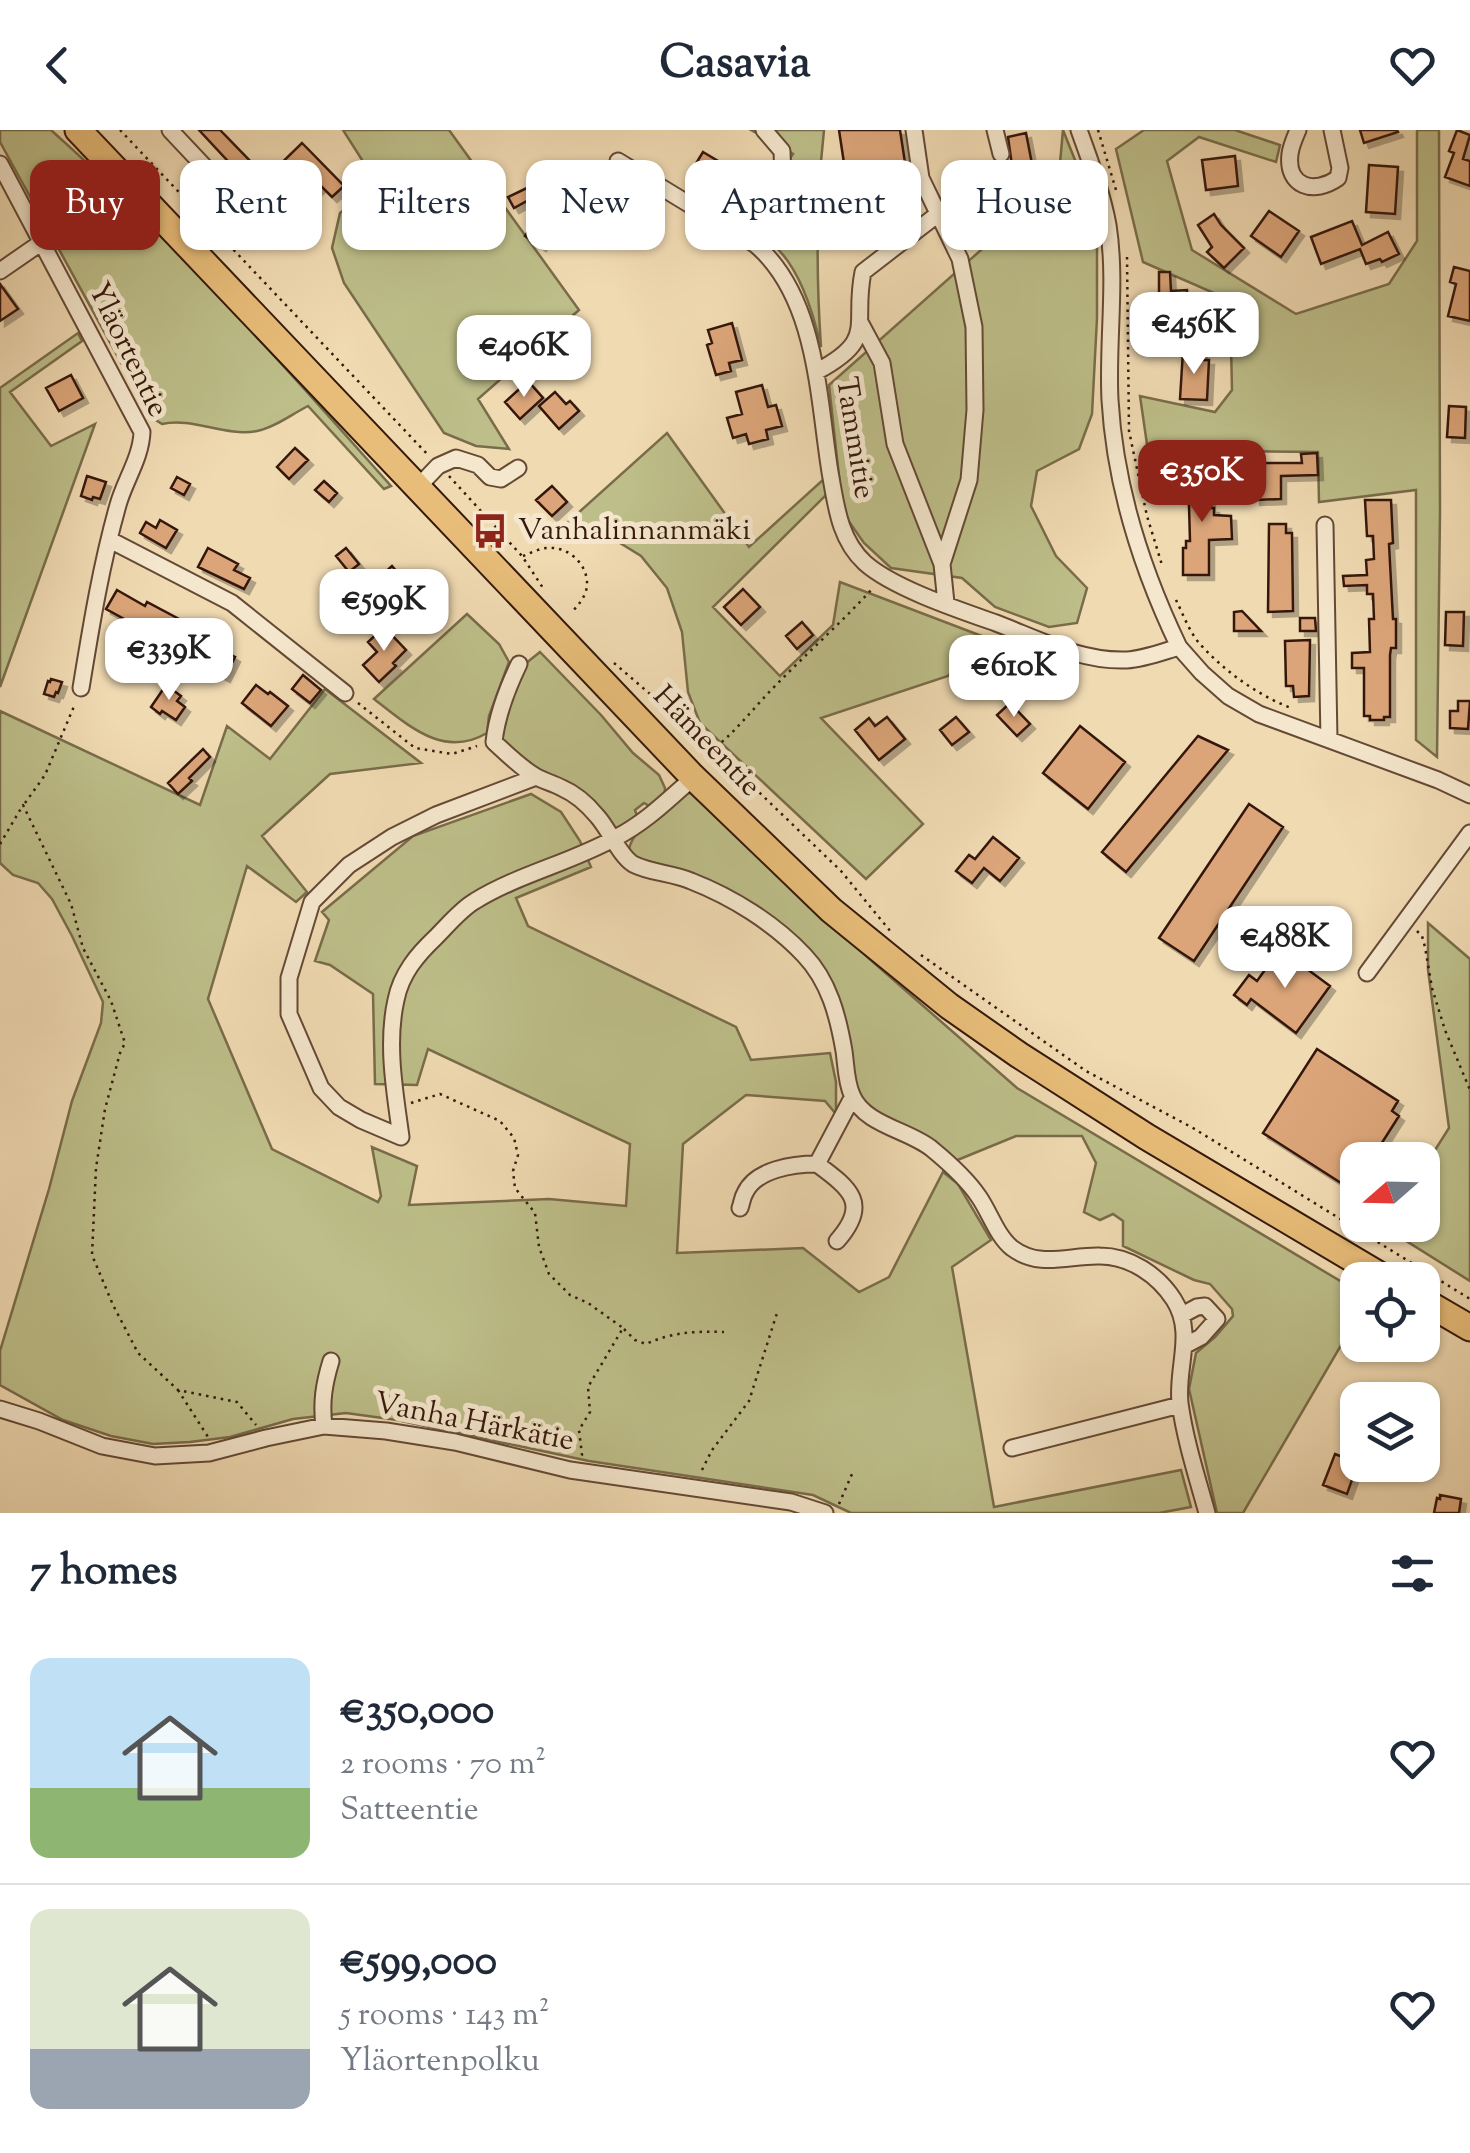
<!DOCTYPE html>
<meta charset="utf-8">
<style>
:root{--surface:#fff;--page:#f2f2f3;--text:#1f2937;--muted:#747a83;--line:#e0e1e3;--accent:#8f2418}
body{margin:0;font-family:"Sorts Mill Goudy",serif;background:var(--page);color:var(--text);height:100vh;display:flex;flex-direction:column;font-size:38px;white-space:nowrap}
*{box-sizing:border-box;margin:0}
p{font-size:32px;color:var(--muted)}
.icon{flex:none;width:55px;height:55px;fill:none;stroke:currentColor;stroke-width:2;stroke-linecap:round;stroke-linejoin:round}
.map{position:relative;height:1383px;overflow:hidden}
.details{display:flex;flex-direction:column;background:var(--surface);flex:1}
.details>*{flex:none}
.hud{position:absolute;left:30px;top:30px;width:1410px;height:90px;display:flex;gap:20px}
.needle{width:65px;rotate:250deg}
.tools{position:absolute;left:1340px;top:1012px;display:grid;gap:20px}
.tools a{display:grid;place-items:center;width:100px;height:100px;border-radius:20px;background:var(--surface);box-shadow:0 2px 8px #0004;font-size:50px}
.price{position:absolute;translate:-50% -85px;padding:0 22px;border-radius:20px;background:#fff;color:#222;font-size:32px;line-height:65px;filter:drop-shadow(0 2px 5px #0008)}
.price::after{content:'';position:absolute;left:50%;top:60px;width:30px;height:22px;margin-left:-15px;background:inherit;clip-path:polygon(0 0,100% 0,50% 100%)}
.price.on{background:var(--accent);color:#fff}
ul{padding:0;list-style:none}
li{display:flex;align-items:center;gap:30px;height:250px;padding:0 30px}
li+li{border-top:2px solid var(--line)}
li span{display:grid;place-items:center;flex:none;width:280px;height:200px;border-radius:20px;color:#555}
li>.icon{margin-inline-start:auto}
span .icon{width:120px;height:120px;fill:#fffc;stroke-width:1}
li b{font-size:42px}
h2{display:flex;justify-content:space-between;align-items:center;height:120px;padding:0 30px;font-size:42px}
.pill{padding:0 35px;border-radius:20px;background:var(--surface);box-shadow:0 2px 8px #0004;font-size:35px;line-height:90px}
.pill.on{background:var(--accent);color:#fff}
header{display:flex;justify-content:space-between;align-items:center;height:130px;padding:0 30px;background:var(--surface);font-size:45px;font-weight:700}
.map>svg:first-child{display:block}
</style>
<header><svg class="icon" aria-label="back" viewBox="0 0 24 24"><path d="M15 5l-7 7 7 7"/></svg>Casavia<svg class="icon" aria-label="heart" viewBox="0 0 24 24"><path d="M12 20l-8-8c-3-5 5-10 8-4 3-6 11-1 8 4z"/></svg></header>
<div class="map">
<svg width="1470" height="1383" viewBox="0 0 1470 1383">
<defs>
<filter id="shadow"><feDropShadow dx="5" dy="5" stdDeviation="0" flood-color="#0004"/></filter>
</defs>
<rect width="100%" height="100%" fill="#f0dab2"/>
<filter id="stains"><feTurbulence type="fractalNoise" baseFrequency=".002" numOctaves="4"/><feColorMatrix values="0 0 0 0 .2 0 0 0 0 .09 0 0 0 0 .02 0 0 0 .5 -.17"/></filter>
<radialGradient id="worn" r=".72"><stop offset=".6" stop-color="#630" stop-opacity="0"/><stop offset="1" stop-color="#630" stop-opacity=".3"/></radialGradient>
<path fill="#bdbe89" stroke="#796c4a" stroke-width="2.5" d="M0,0H51C173,109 282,234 391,356L384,359L308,276C292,284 274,298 257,301C225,307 193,287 162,294L151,287L0,12Z
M343,0H449L579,180L478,269L509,319L476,316L444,303L344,153L332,118L340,83L378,55Z
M751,0H824C816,73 816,144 821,217C813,182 799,134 769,111C760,105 750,100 741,95L793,24Z
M1063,0L1077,35L1097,108V188L1092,284L1079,319L1037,341L1031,376L1056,426L1087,458L1077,493L1049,497L995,477L962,448L891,438L864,413L843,383L829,255L1035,72L1060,33Z
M1144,0H1235L1280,15L1276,32L1199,7L1167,31L1192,120L1296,184L1389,154L1417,111V0H1439L1440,382L1437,627L1416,610V360L1319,372L1318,322L1232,321L1151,342L1140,266L1215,282L1232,260L1230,170L1143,132L1116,19Z
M78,203L82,211L10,262L51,316L95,294L0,557V258Z
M667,303L749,417L825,348L827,364L713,477L780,546L833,495L840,452L987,508L948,546L821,588L923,694L866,749L700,593L688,562L682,502L667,458L641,426L607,405L567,393Z
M467,484L499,514L509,532L489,586L487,603C443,629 408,595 374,569Z
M540,522L601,585L633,623L659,645L665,658L664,669L651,677L644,673L635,680L637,686L631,693L617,699L539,645L502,610L501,603L520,538Z
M325,559L421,633L330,644L262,706L307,762L296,772L247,736L208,869L272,1019L378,1072L381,1066L372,1017L417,1036L409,1075L549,1069L626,1076L630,1014L428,919L417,955L375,954L373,864L330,835L315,831L329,790L322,782L413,706L531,664L561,682L580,711L591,737L516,768L528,796L736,897L751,930L830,923L836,952V984L825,971L746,965L683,1014L677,1123L803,1118L859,1162L889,1147L943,1042L958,1054L991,1110L952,1137L994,1377L1181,1340L1191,1377L1159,1383H851L813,1365L589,1331L397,1290L346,1283L293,1289L230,1307L190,1312L153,1314L111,1306L63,1290L0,1255V1221L49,1059L72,971L101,893L103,872L72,806L52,769L38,753L13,745L0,733V581L200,675L227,596L270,629Z
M682,663H694L743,712L873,832L1017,958L1357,1161V1188L1243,1383H1217L1189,1259L1196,1223L1215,1207L1233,1186L1232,1179L1210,1154L1194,1150L1123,1116V1091L1113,1084L1100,1090L1084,1082L1096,1033L1082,1006H1016L955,1031L877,982L858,965L844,885L835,859L823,837L808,819L694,744L637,728L629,720C631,699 667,677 682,663Z
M1428,793L1470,829V1151L1384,1097L1386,1095H1422L1423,1039L1449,998L1428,840Z"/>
<path fill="#dba579" stroke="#35190b" stroke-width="2.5" filter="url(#shadow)" d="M199,0H220L251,32L239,43Z
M839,0H900L910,65L874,70L878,94L872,95L873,104L855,106Z
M1360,0H1397L1398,2L1364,13Z
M1457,0L1470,5L1463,29L1470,31V56L1445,47L1454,23L1449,21Z
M1026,3L1033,39L1013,43L1008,7Z
M302,13L344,56L332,67L321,56L303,73L312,83L304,92L264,50Z
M703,22L723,34L711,53L705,49L702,53L689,45Z
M1235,26L1238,56L1206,60L1202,30Z
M1369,35L1398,37L1395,84L1366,82Z
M599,56L611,63L608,67L613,70L601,89L580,76L591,57L596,60Z
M529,57L534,67L514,78L508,67Z
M1269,81L1299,101L1281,127L1251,106Z
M1214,84L1221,95L1244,118L1224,138L1207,122L1212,117L1198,95Z
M540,85L555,95L541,116L525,106Z
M1352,91L1362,115L1388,102L1399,124L1382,132L1380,129L1366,134L1360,119L1321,134L1311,107Z
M1454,137L1470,141V191L1448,186L1456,154L1450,152Z
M1159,142H1170L1171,161L1187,160L1188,181H1179L1180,199H1159Z
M0,154L18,179L0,191Z
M732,193L742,230L729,233L731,241L716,245L707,215L712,213L708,200Z
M1183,221L1202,222L1201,230H1209L1207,270L1180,269Z
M71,245L83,268L59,281L46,258Z
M528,251L543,268L520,289L505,272Z
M762,255L768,277L776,275L782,296L766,300L768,309L749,314L746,304L733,308L727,288L742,284L736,262Z
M555,262L566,274L570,271L579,281L559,299L539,276Z
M1449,276L1466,277L1465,308L1447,307Z
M295,318L308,330L289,349L277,337Z
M1317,323L1318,345L1281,346V369L1255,370L1254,333H1302L1301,324Z
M1209,338L1210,378H1214V385L1231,386L1232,409L1209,410V445H1183V418H1186V411H1190L1188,339Z
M87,346L106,352L100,369L93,367L92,370L81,366Z
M177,347L190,354L184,365L171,358Z
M324,351L337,363L329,372L315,360Z
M552,356L567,372L552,386L536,370Z
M1365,370H1391L1393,413L1389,414L1393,489H1396V518H1391L1390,525V587H1384V590H1370V586H1364V538H1352V523L1370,522L1369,489H1374L1373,464H1367V455L1344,456L1343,446L1367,445L1366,430L1374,429L1373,406H1367Z
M160,390L177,400L166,418L140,403L146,392L156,398Z
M1269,394H1286V403H1292L1293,481L1268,482Z
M208,418L238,434L234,440L250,448L244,459L198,437Z
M346,418L359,434L349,442L336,426Z
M392,436L406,452L391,464L394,467L384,476L372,463L380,456L375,451Z
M743,459L760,477L741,495L724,477Z
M117,460L145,476L147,472L179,489L168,509L141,493L139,497L106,479Z
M1242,481L1261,501H1234V482Z
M1446,482H1464L1463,516L1445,515Z
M1300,488H1315L1316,501H1300Z
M802,492L813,505L797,519L786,506Z
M384,497L406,520L393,533L396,536L379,552L363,535L377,522L368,512Z
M197,506L235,527L225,547L214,541L212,544L203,538L204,536L187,526Z
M1310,510L1309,566L1294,567L1293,556H1286L1285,511Z
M303,545L321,560L310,573L292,559Z
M51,549L62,552L58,563L56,562L54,567L44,564L48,551L50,552Z
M166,555L181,566L177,571L185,577L176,590L162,581L160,584L151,577Z
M256,555L268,564L270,562L288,576L271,596L242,573Z
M1458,571H1470L1468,599L1450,598V581H1458Z
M1010,573L1030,594L1017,606L997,585Z
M887,587L905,609L879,630L855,600L869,588L875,596Z
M956,587L969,602L952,615L940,600Z
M1080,596L1125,632L1088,679L1043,643Z
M1198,606L1228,620L1126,742L1102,722Z
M203,619L210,627L189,648L192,651L178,664L168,653Z
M1249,674L1283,697L1194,831L1159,808Z
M993,707L1019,728L1000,751L984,738L972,753L956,741L969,725L975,729Z
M1280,819L1330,856L1296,903L1251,869L1247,875L1234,865L1249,845L1257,851Z
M1317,919L1398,971L1392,981L1399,986L1371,1030H1358V1051L1352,1060L1263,1003Z
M1335,1324L1358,1333L1347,1364L1323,1355Z
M1440,1365L1461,1369L1459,1383H1434L1437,1368L1440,1369Z"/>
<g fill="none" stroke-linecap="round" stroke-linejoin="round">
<defs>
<path id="minor" d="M170,0L251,86
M914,0L921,48L960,129L974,197L975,280L969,350L942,434L946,473
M995,0L1001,24
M1079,0C1090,31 1102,62 1108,95C1117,152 1107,212 1110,270C1115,356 1142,440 1179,517
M1298,0C1295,7 1291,16 1290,24C1286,57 1314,65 1338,48L1340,38L1332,0
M618,31L756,115C817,168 818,267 830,342C836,375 839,409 865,433C893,458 959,480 996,493C1038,509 1081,532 1127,530C1144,529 1162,522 1179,517L1202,543L1228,566L1259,584L1438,650L1470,665
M0,34L142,302C141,328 125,350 118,375C101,435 91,497 81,558
M756,115L762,81L783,50L782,21L764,0
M0,141L42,112
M861,194L882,233L895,314L942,434
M816,242C878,209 852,197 863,142L938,84
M418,357L438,336L456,328L478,335L490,347L501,349L518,338
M1325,395L1329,610
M110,410L232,473L345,563
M519,534C507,559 497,584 494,612C507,624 520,637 535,646C543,651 553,653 562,658C576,664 587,674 597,686C609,699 619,725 633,734C650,743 673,743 691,751C732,767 774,793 804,825C829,851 838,886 844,921C846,935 846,952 852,965C864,995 909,1000 932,1019C949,1033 967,1049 979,1067C990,1083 997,1106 1012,1118C1040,1139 1069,1125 1100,1126C1130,1126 1158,1145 1174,1170C1195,1203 1176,1238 1180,1273C1185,1310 1197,1347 1207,1383
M1367,843L1470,703
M401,1007L361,990L339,977L321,958L289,884V848L312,772L349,735L392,707L436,685L536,647
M401,1007C395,963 386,914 396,870C401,844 417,825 436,807C448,795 461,779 475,771C519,744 570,733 615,708C645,693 669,669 694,647
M817,1034L852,968
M740,1078C742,1073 742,1068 745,1063C756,1039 794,1034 817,1034C851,1059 870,1074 837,1111
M1182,1185L1197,1177L1205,1176L1217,1189L1201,1207L1186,1215
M0,1279L39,1291L102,1316L155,1326L209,1323L266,1308L324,1296L386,1301L455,1312L570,1340L791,1372L825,1383
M324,1296C321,1272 324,1254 331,1231
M1012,1318L1180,1275"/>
<path id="highway" d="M78,0L692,646L831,780L949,876L1019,925L1147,1007L1388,1150
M1422,1170L1470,1198"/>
</defs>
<use href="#minor" stroke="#644935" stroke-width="19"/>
<use href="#highway" stroke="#35190b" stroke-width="29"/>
<path stroke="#35190b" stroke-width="2.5" stroke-dasharray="2.5 5" stroke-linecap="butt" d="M120,0L429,326
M1098,0L1116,60
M1127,127L1129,301L1147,386L1162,435
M449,346L522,426L543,458
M523,426C531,423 540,418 548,418C571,416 592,439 586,461C583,470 578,475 572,482
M1176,470C1183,484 1189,501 1199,513C1223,540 1257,565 1291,578
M614,533L714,619L841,741L891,802
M358,573L415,618L452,624L477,616
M716,617C739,598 756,575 777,554C808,522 842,492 872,459
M25,673L45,645L75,574
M0,714L23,675L71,774L83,818L111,871L125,913L120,923L105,979L96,1038L92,1125L113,1175L138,1223L178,1260L237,1272L256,1295
M1417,801L1422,806L1425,817L1432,858L1445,900L1470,960
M921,825L1086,941L1193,998L1470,1169
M411,973L440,964L500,991L514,1008L518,1025L513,1041L515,1058L535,1083L539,1117L549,1144L570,1165L588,1173L623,1198L588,1257L590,1282L579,1300L582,1325L579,1327
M624,1199L635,1210L646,1214C672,1202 696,1201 724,1202
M178,1260L208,1307
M702,1340L712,1320L749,1271L777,1183
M839,1374L852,1344"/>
<use href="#minor" stroke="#f5e7cd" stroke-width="15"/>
<use href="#highway" stroke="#e8bd79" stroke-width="25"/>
</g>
<defs>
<symbol id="bus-bare" viewBox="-9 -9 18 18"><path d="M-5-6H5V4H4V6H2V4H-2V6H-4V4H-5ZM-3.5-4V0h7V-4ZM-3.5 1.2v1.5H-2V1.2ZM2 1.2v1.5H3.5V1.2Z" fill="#8f2418" stroke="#f5e7cd" stroke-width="2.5" paint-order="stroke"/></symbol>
</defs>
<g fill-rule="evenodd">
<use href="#bus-bare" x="465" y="376" width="50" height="50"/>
</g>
<g text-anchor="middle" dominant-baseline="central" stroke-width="10" stroke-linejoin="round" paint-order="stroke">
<g font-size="30" fill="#35190b" stroke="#f5e7cd">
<text transform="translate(127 220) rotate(64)">Yläortentie</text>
<text transform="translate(854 308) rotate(81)">Tammitie</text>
<text transform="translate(706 612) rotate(46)">Hämeentie</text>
<text transform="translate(474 1293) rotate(11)">Vanha Härkätie</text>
</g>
<g font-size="30" fill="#35190b" stroke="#f5e7cd" text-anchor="start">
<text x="518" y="401">Vanhalinnanmäki</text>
</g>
</g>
<rect width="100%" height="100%" filter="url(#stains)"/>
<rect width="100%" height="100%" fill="url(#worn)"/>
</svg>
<div class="tools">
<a><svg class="needle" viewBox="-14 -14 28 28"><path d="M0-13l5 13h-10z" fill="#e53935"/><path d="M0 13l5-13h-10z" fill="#747a83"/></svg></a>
<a><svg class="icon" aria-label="locate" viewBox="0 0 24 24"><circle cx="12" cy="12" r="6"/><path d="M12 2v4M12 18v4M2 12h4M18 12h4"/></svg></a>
<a><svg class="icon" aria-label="layers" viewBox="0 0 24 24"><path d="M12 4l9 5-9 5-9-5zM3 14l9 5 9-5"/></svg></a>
</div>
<b class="price" style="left:1194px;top:247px">€456K</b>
<b class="price" style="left:524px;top:270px">€406K</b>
<b class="price on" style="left:1202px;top:395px">€350K</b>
<b class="price" style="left:384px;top:524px">€599K</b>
<b class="price" style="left:169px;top:573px">€339K</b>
<b class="price" style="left:1014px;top:590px">€610K</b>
<b class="price" style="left:1285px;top:861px">€488K</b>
<div class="hud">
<a class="pill on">Buy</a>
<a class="pill">Rent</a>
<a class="pill">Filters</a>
<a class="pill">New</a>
<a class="pill">Apartment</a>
<a class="pill">House</a>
</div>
</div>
<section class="details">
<h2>7 homes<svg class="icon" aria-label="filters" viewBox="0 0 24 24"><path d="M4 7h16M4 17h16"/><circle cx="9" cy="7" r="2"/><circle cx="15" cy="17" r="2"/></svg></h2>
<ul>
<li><span style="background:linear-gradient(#bfe0f5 65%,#8fb573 0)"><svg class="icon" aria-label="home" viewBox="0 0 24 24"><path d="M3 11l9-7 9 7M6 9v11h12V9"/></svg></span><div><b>€350,000</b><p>2 rooms · 70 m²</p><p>Satteentie</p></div><svg class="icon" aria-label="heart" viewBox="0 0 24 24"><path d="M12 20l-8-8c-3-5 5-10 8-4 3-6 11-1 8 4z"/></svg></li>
<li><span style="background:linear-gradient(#dfe7d0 70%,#9aa5b1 0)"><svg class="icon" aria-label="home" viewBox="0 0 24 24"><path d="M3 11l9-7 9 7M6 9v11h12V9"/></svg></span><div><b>€599,000</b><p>5 rooms · 143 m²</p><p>Yläortenpolku</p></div><svg class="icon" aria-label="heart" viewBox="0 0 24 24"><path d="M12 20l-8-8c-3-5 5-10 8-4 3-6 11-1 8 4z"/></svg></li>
</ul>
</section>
